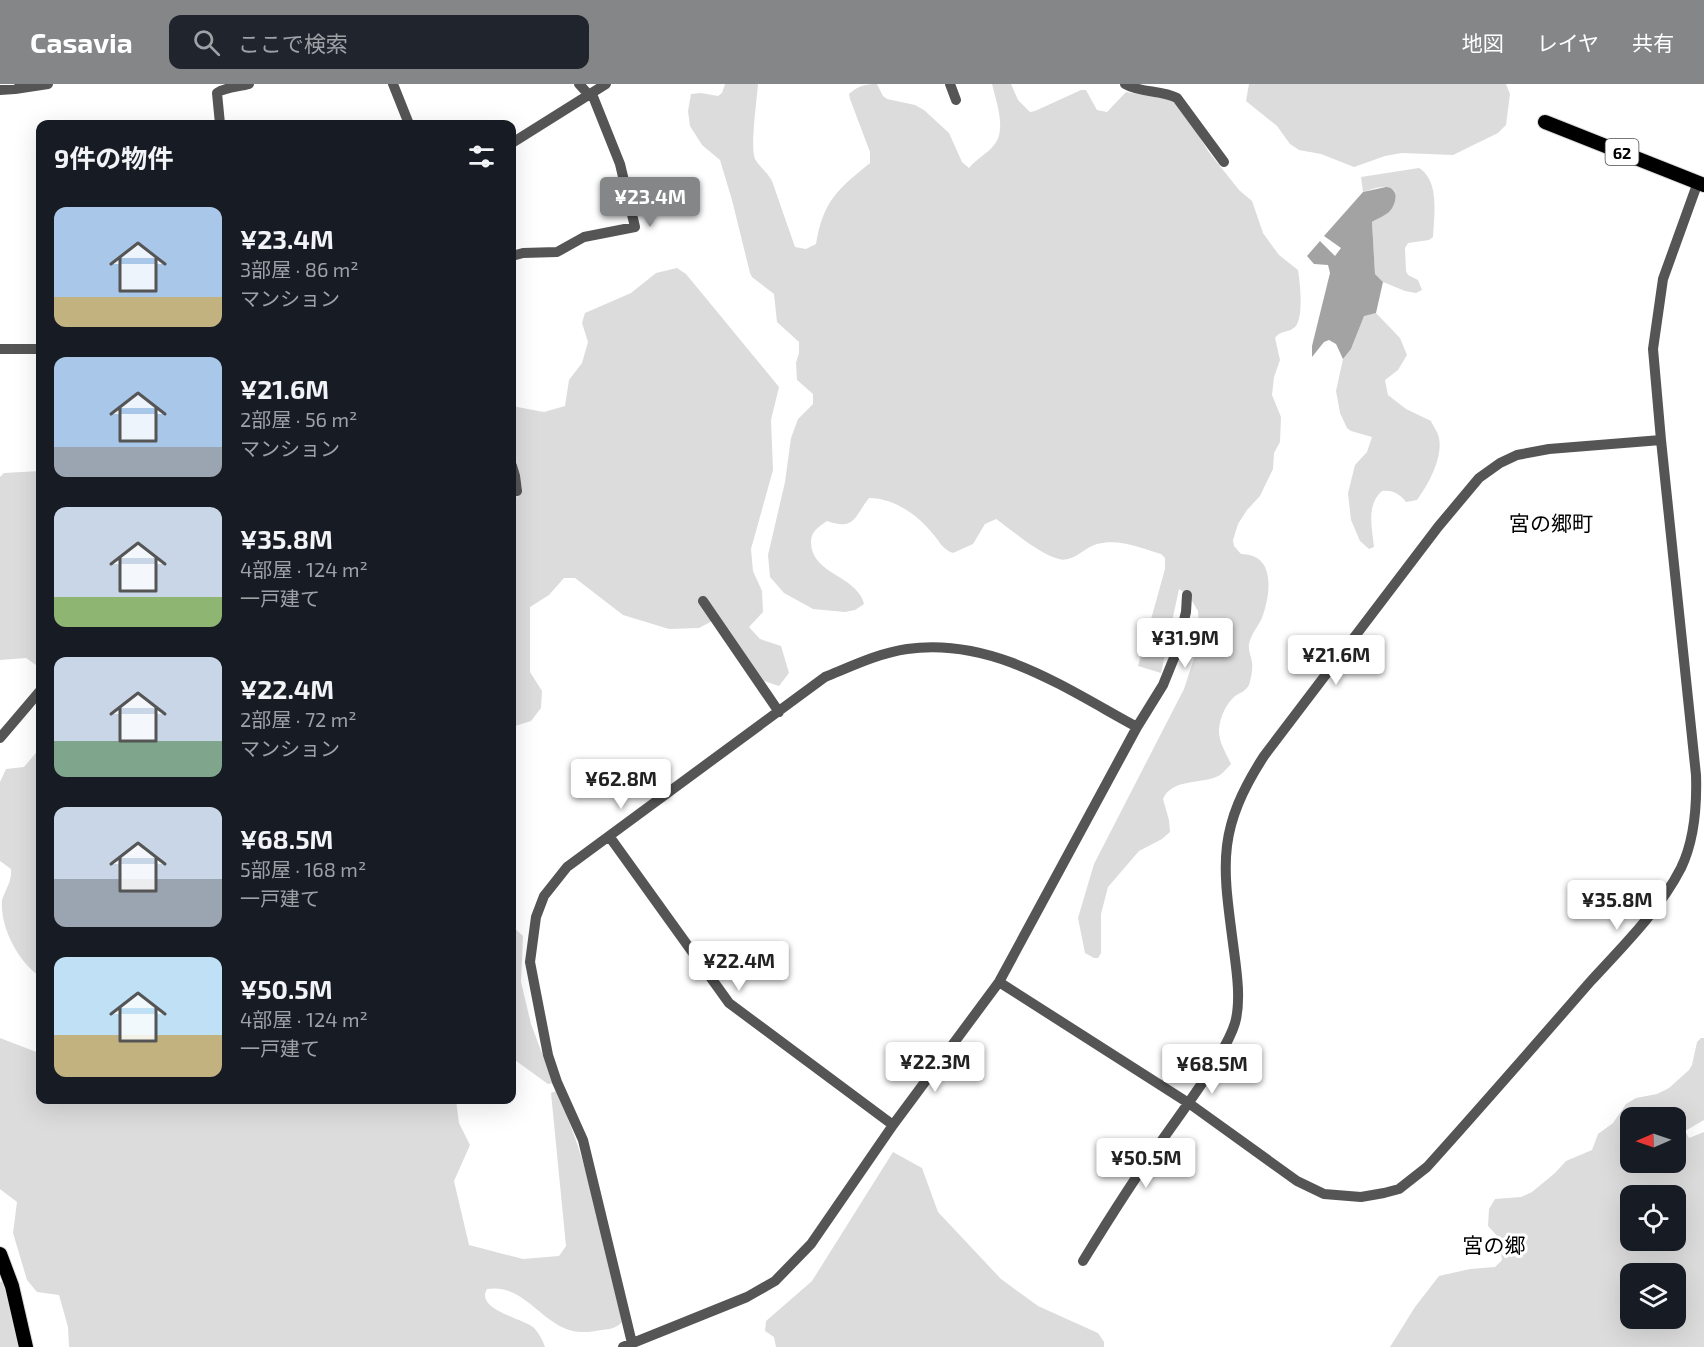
<!DOCTYPE html>
<html lang="ja">
<meta charset="utf-8">
<style>
:root{--surface:#171b24;--page:#20242c;--text:#f1f3f6;--muted:#9ea1a6;--accent:#858687}
body{margin:0;font-family:"Exo 2","Noto Sans JP",sans-serif;background:var(--page);color:var(--text);height:100vh;display:flex;flex-direction:column;font-size:22px;white-space:nowrap}
*{box-sizing:border-box;margin:0}
p{font-size:20px;color:var(--muted)}
.icon{flex:none;width:33px;height:33px;fill:none;stroke:currentColor;stroke-width:2;stroke-linecap:round;stroke-linejoin:round}
.map{position:relative;flex:1;overflow:hidden}
.sheet{position:absolute;left:36px;top:36px;width:480px;height:984px;display:flex;flex-direction:column;background:var(--surface);border-radius:12px;box-shadow:0 6px 24px #0002}
.sheet>*{flex:none}
.needle{width:39px;rotate:268deg}
.buttons{position:absolute;left:1620px;top:1023px;display:grid;gap:12px}
.buttons a{display:grid;place-items:center;width:66px;height:66px;border-radius:12px;background:var(--surface);box-shadow:0 6px 24px #0002;font-size:30px}
.price{position:absolute;translate:-50% -51px;padding:0 14px;border-radius:6px;background:#fff;color:#222;font-size:20px;line-height:39px;filter:drop-shadow(0 2px 3px #0008)}
.price::after{content:'';position:absolute;left:50%;top:36px;width:18px;height:14px;margin-left:-9px;background:inherit;clip-path:polygon(0 0,100% 0,50% 100%)}
.price.selected{background:var(--accent);color:#fff}
ul{padding:0;list-style:none}
li{display:flex;align-items:center;gap:18px;height:150px;padding:0 18px}
li span{display:grid;place-items:center;flex:none;width:168px;height:120px;border-radius:12px;color:#555}
li>.icon{margin-inline-start:auto}
span .icon{width:72px;height:72px;fill:#fffc;stroke-width:1}
li b{font-size:26px}
h2{display:flex;justify-content:space-between;align-items:center;height:72px;padding:0 18px;font-size:26px}
header{display:flex;align-items:center;gap:36px;box-sizing:border-box;height:84px;padding:0 30px;background:var(--accent);color:#fff}
header strong{font-size:28px}
nav{display:flex;gap:33px;margin-inline-start:auto;font-size:21px}
.search{width:420px;height:54px;background:var(--page);display:flex;align-items:center;gap:15px;box-sizing:border-box;padding:0 21px;border-radius:12px;color:var(--muted);font-size:22px}
.map>svg:first-child{display:block}
</style>
<header>
<strong>Casavia</strong>
<div class="search"><svg class="icon" aria-label="search" viewBox="0 0 24 24"><circle cx="10" cy="10" r="6"/><path d="M15 15l6 6"/></svg>ここで検索</div>
<nav><a>地図</a><a>レイヤ</a><a>共有</a></nav>
</header>
<div class="map">
<svg width="1704" height="1263" viewBox="0 0 1704 1263">
<rect width="100%" height="100%" fill="#fff"/>
<path fill="#dcdcdc" fill-rule="evenodd" d="M725,0H758C757,15 750,64 755,75C758,81 768,89 772,97L795,163L806,165L816,160C823,117 838,105 870,79V68L850,15L849,10C858,2 865,0 877,0L883,12L887,15L915,21L924,26L949,49L962,78L969,84C976,75 987,70 994,61C1007,46 996,17 992,0H1011L1018,16L1030,28L1035,27L1081,6H1086L1097,26L1107,28L1126,8L1178,17L1208,67L1239,106L1252,117L1263,149L1279,171L1298,186C1300,198 1304,234 1295,243C1289,249 1280,246 1275,254L1280,276L1274,293L1272,311L1281,333L1280,358L1274,369L1273,385L1260,412L1247,426L1238,440L1233,456L1234,462L1241,470C1275,470 1271,507 1263,531C1260,541 1252,547 1249,560C1248,567 1251,571 1252,578C1253,584 1251,595 1249,601C1246,607 1240,609 1235,612C1226,620 1220,633 1219,645C1218,657 1226,669 1231,680C1227,684 1222,691 1216,693C1198,700 1172,695 1163,715L1169,736L1170,748L1162,755L1139,767L1108,803L1101,830V869L1098,874H1094L1085,869L1078,834L1094,780L1184,605L1200,556L1198,527L1189,512L1179,505L1161,589L1138,582L1165,485V474L1161,470C1141,464 1119,454 1097,460C1085,463 1073,479 1059,475C1039,470 1013,447 996,435L985,440L973,460L953,469C942,465 941,459 933,450C918,431 894,414 869,414C854,433 855,447 827,437C818,443 811,448 811,458C811,487 848,491 860,511C862,513 863,517 864,520L855,526L845,528L813,525L784,509L770,493L768,471L785,398L791,354L798,335L813,320V310L797,296L796,279L799,269V258L777,238L774,210L752,193L750,189L732,116L720,76L702,61L690,42L688,27L691,10L701,9L718,12L722,9Z
M1249,0H1506L1510,10L1506,41L1498,49L1453,71L1402,69L1385,72L1354,83L1321,70L1299,66L1290,60L1277,42L1246,17Z
M1419,84C1440,97 1434,131 1433,153L1429,156L1408,159L1405,164L1406,187L1408,191L1418,196L1422,206L1416,209L1405,207L1383,198L1375,190L1372,138L1390,127L1395,107C1386,99 1373,105 1363,108L1361,93Z
M677,184L686,190L779,303L771,336L773,386L751,465L753,487L762,507L763,528L749,543L760,555L781,562L789,589L779,602L764,597L716,535L699,544L669,545L623,531L575,494H564L549,511L530,523V588L542,607L541,624L531,637L512,643V416L519,412L522,403L512,389V322L544,328L565,322L569,296L582,279L588,258L582,239L585,229L631,209L656,189Z
M1376,229L1400,254L1407,271L1398,286L1385,296L1388,311L1406,325L1431,337C1433,342 1438,348 1439,354C1443,374 1428,401 1417,416L1406,418C1399,410 1394,406 1382,407C1366,421 1372,444 1374,463L1369,465L1360,457L1351,436L1348,409L1355,381L1367,368L1372,353L1351,347L1347,344L1340,329L1336,307L1343,275L1351,265L1364,231Z
M40,387V584L26,574L0,576V393L4,389Z
M40,664V892H39C18,877 0,844 2,816C6,804 12,798 11,785L0,777V698L6,685L24,683Z
M512,842L523,852L521,898L531,940L553,999L548,1000L512,974Z
M0,954L39,969L40,965V1016H456L459,1039L470,1061L454,1097L469,1161L523,1175L559,1172L566,1162L551,1009L556,1007C590,1079 603,1160 622,1238C616,1245 609,1245 601,1246C593,1248 581,1249 573,1247C541,1240 523,1199 487,1205C475,1225 521,1234 533,1243C539,1249 542,1255 545,1263H69L68,1243L59,1211L37,1208L27,1196L13,1149L17,1118L0,1105Z
M1701,954H1704V1036L1685,1047L1689,1054L1704,1048V1263H1390L1415,1223L1439,1192L1470,1185L1495,1183L1502,1176L1499,1154L1488,1142L1489,1125L1495,1115L1521,1113L1532,1108L1555,1089L1566,1077L1592,1066L1598,1050L1613,1039L1626,1020L1636,1014L1657,1010L1669,1004L1689,986L1692,981L1697,958ZM1630,1034H1676V1078H1630ZM1630,1112H1676V1156H1630ZM1630,1190H1676V1234H1630Z
M893,1068L922,1084L938,1128L1001,1195L1038,1222L1098,1249L1104,1258V1263H776L774,1253L765,1247L766,1237L812,1197Z
M3,1197L18,1263H0V1198Z"/>
<path fill="#a3a3a3" d="M1386,103C1399,104 1397,118 1390,127C1386,131 1377,135 1372,138L1375,190L1383,198L1376,229L1364,232L1351,265L1343,275L1336,260L1329,256L1324,258L1312,273V262L1330,189L1328,181L1314,180L1307,172L1320,157L1335,172L1341,164L1324,152L1363,108Z"/>
<g fill="none" stroke-linecap="round" stroke-linejoin="round">
<defs>
<path id="major" d="M1545,38L1704,101
M0,1170L12,1202L26,1263"/>
</defs>
<use href="#major" stroke="#dbdbdb" stroke-width="16"/>
<path stroke="#555" stroke-width="10" d="M393,0L409,40
M579,0L589,11
M950,0L956,16
M1125,0C1140,9 1161,6 1177,14L1224,78
M0,6L15,5L48,0
M220,40L217,9C225,3 239,3 249,0
M512,59L606,0
M512,172L523,169L557,168L584,153L635,143L620,80L592,10
M0,265H40
M512,382L515,392L517,407L512,408
M703,517L779,628
M0,654L40,607
M609,752L729,919L893,1041
M999,898L1190,1020L1297,1097L1324,1110L1361,1113L1384,1109L1399,1105L1427,1083C1482,1022 1536,960 1590,898C1622,863 1659,827 1681,784C1695,755 1697,722 1696,691L1661,356L1653,265L1663,195L1698,98
M1083,1177C1107,1138 1131,1099 1158,1062C1176,1036 1195,1011 1212,984C1220,970 1230,956 1235,939C1241,918 1237,889 1234,867C1223,782 1215,748 1264,672L1438,443L1479,394L1500,379L1517,371L1549,365L1661,356
M632,1259L583,1056L557,998L548,971L530,878L536,833L544,812L567,783L825,593C852,582 879,569 907,565C993,553 1065,604 1137,643
M623,1263L747,1213L775,1197L811,1160L893,1041L999,898L1137,643L1163,601L1176,569L1186,528L1187,511"/>
<use href="#major" stroke="#000" stroke-width="14"/>
</g>
<g text-anchor="middle" dominant-baseline="central" stroke-width="6" stroke-linejoin="round" paint-order="stroke">
<rect fill="#fff" stroke="#4c4c4c" stroke-width="1.5" x="1605.5" y="55" width="33" height="26" rx="4.5"/>
<g font-size="16" font-weight="bold" fill="#000">
<text x="1622" y="68">62</text>
</g>
<g font-size="21" fill="#000" stroke="#fff">
<text x="1551" y="438">宮の郷町</text>
<text x="1494" y="1160">宮の郷</text>
</g>
</g>
</svg>
<div class="buttons">
<a><svg class="needle" viewBox="-14 -14 28 28"><path d="M0-13l5 13h-10z" fill="#e53935"/><path d="M0 13l5-13h-10z" fill="#9ea1a6"/></svg></a>
<a><svg class="icon" aria-label="locate" viewBox="0 0 24 24"><circle cx="12" cy="12" r="6"/><path d="M12 2v4M12 18v4M2 12h4M18 12h4"/></svg></a>
<a><svg class="icon" aria-label="layers" viewBox="0 0 24 24"><path d="M12 4l9 5-9 5-9-5zM3 14l9 5 9-5"/></svg></a>
</div>
<b class="price selected" style="left:650px;top:144px">¥23.4M</b>
<b class="price" style="left:1185px;top:585px">¥31.9M</b>
<b class="price" style="left:1336px;top:602px">¥21.6M</b>
<b class="price" style="left:621px;top:726px">¥62.8M</b>
<b class="price" style="left:1617px;top:847px">¥35.8M</b>
<b class="price" style="left:739px;top:908px">¥22.4M</b>
<b class="price" style="left:935px;top:1009px">¥22.3M</b>
<b class="price" style="left:1212px;top:1011px">¥68.5M</b>
<b class="price" style="left:1146px;top:1105px">¥50.5M</b>
<section class="sheet">
<h2>9件の物件<svg class="icon" aria-label="filters" viewBox="0 0 24 24"><path d="M4 7h16M4 17h16"/><circle cx="9" cy="7" r="2"/><circle cx="15" cy="17" r="2"/></svg></h2>
<ul>
<li><span style="background:linear-gradient(#a9c7e8 75%,#c2b280 0)"><svg class="icon" aria-label="home" viewBox="0 0 24 24"><path d="M3 11l9-7 9 7M6 9v11h12V9"/></svg></span><div><b>¥23.4M</b><p>3部屋 · 86 m²</p><p>マンション</p></div></li>
<li><span style="background:linear-gradient(#a9c7e8 75%,#9aa5b1 0)"><svg class="icon" aria-label="home" viewBox="0 0 24 24"><path d="M3 11l9-7 9 7M6 9v11h12V9"/></svg></span><div><b>¥21.6M</b><p>2部屋 · 56 m²</p><p>マンション</p></div></li>
<li><span style="background:linear-gradient(#c9d6e8 75%,#8fb573 0)"><svg class="icon" aria-label="home" viewBox="0 0 24 24"><path d="M3 11l9-7 9 7M6 9v11h12V9"/></svg></span><div><b>¥35.8M</b><p>4部屋 · 124 m²</p><p>一戸建て</p></div></li>
<li><span style="background:linear-gradient(#c9d6e8 70%,#7fa58c 0)"><svg class="icon" aria-label="home" viewBox="0 0 24 24"><path d="M3 11l9-7 9 7M6 9v11h12V9"/></svg></span><div><b>¥22.4M</b><p>2部屋 · 72 m²</p><p>マンション</p></div></li>
<li><span style="background:linear-gradient(#c9d6e8 60%,#9aa5b1 0)"><svg class="icon" aria-label="home" viewBox="0 0 24 24"><path d="M3 11l9-7 9 7M6 9v11h12V9"/></svg></span><div><b>¥68.5M</b><p>5部屋 · 168 m²</p><p>一戸建て</p></div></li>
<li><span style="background:linear-gradient(#bfe0f5 65%,#c2b280 0)"><svg class="icon" aria-label="home" viewBox="0 0 24 24"><path d="M3 11l9-7 9 7M6 9v11h12V9"/></svg></span><div><b>¥50.5M</b><p>4部屋 · 124 m²</p><p>一戸建て</p></div></li>
</ul>
</section>
</div>
